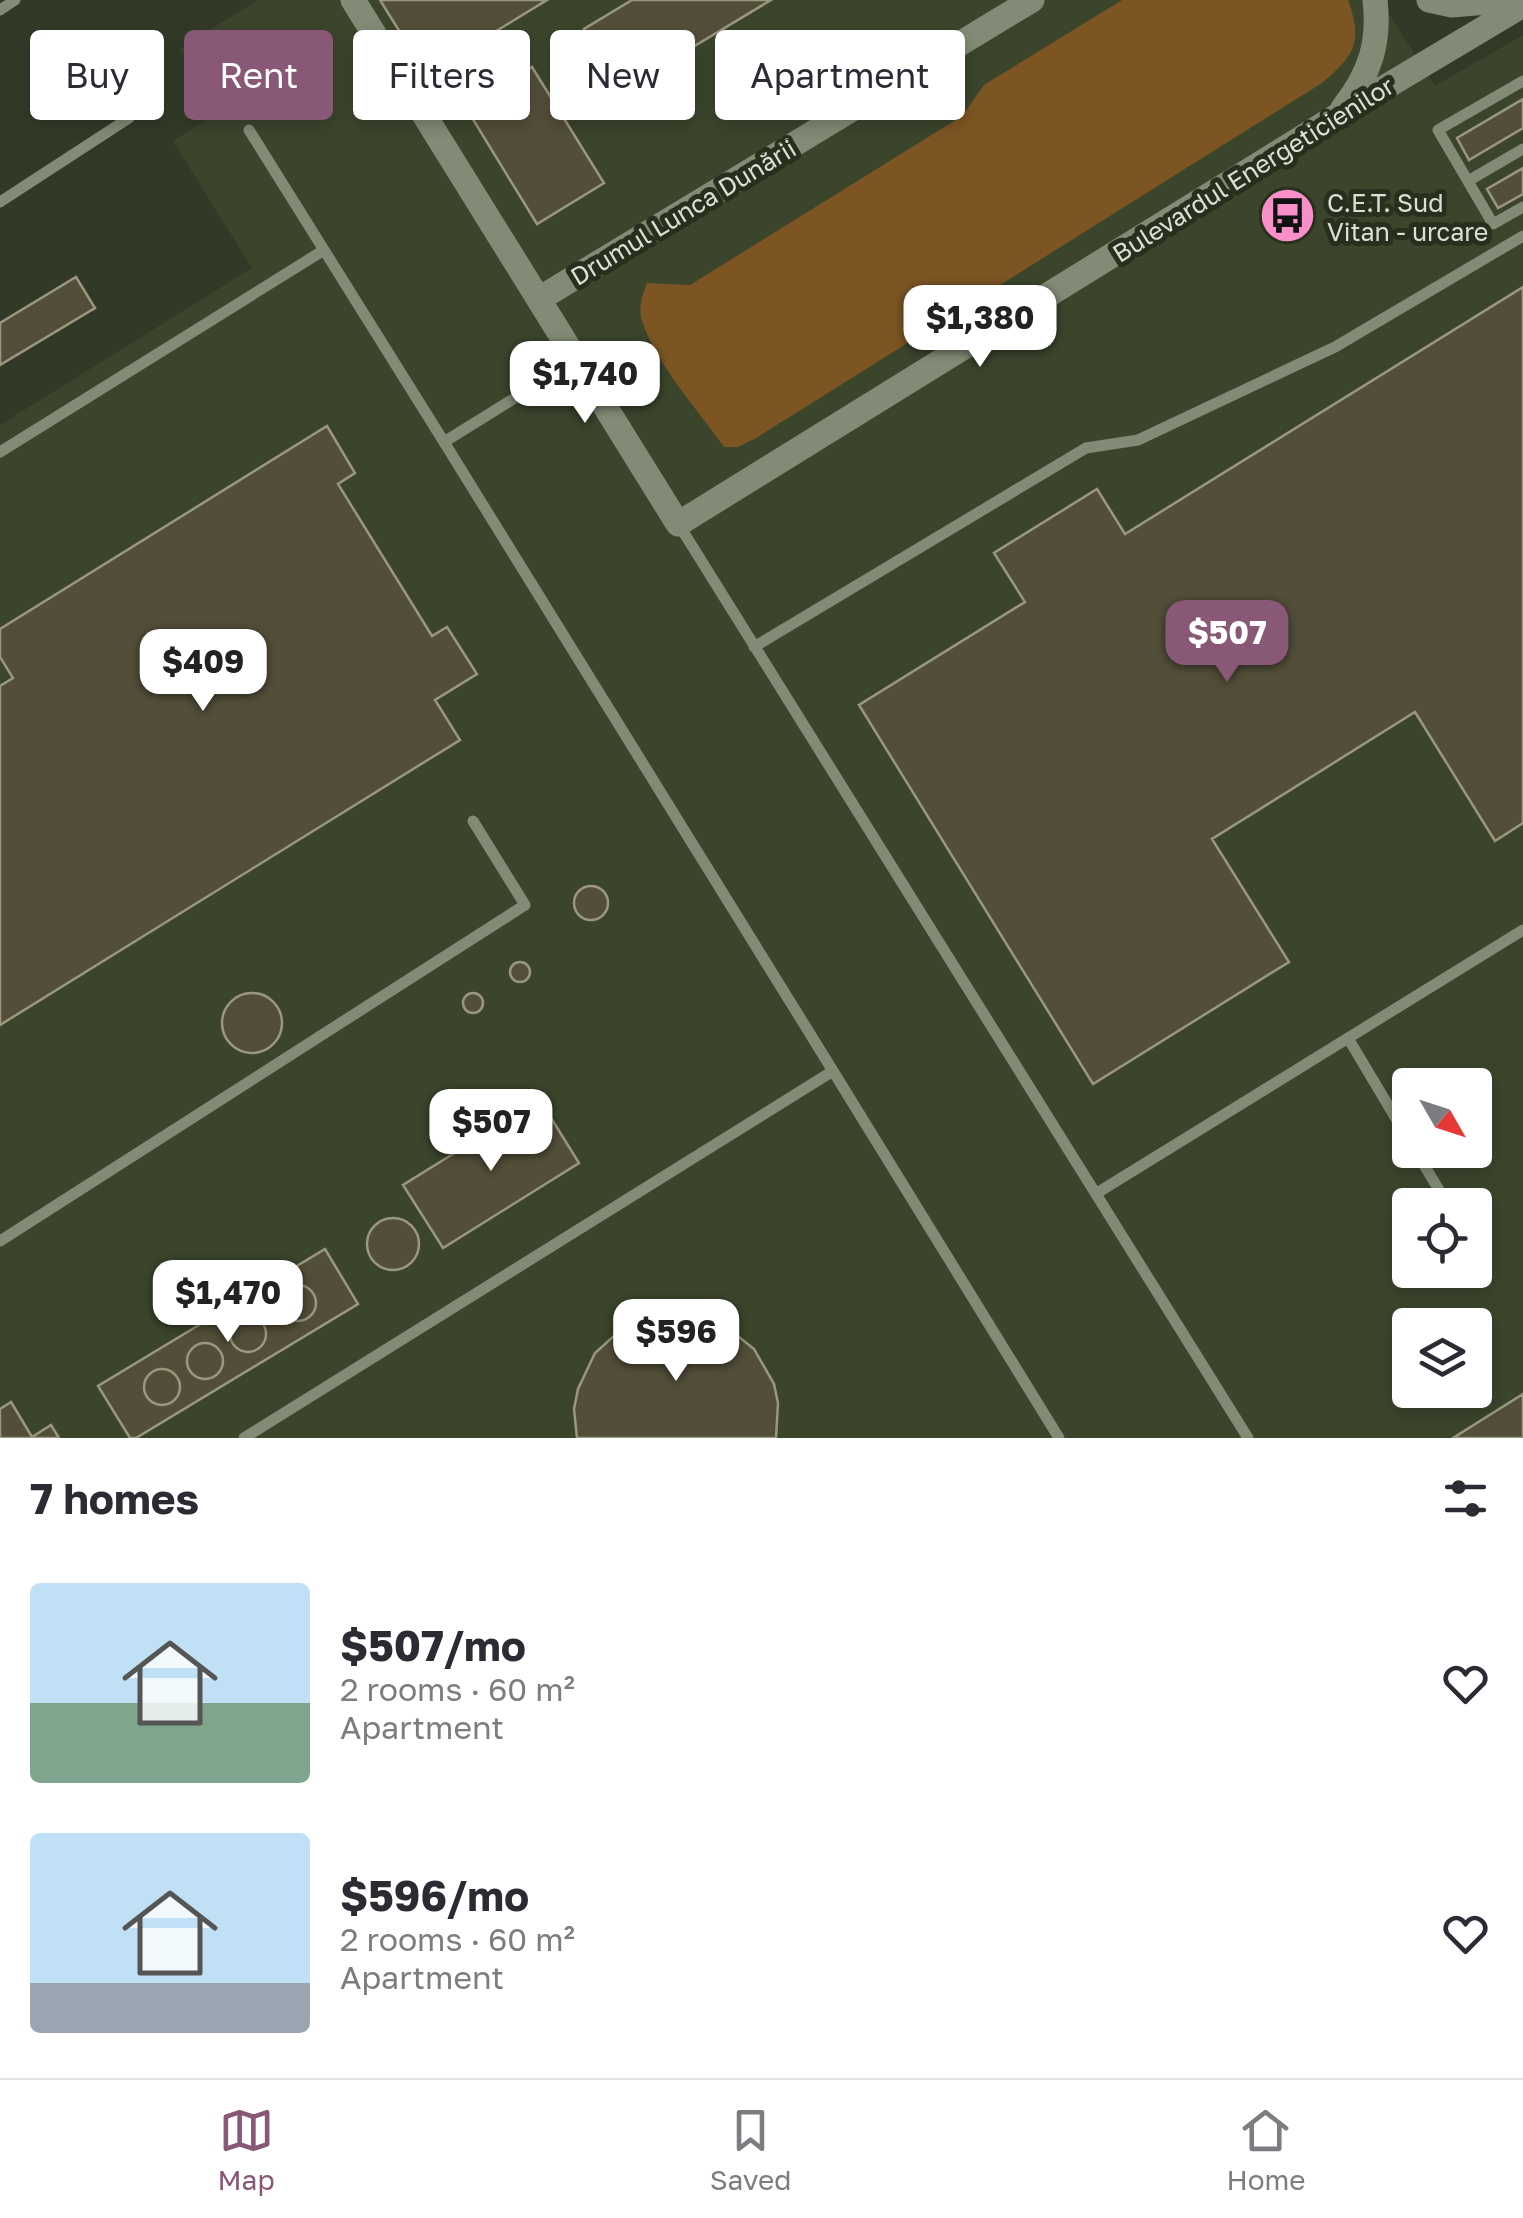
<!DOCTYPE html>
<meta charset="utf-8">
<style>
:root{--surface:#fff;--page:#f2f2f3;--text:#2b2b33;--muted:#7c7c81;--line:#e1e1e2;--accent:#885876}
body{margin:0;font-family:"Golos Text",sans-serif;background:var(--page);color:var(--text);height:100vh;display:flex;flex-direction:column;font-size:38px;white-space:nowrap}
*{box-sizing:border-box;margin:0}
p{font-size:32px;color:var(--muted)}
.icon{flex:none;width:55px;height:55px;fill:none;stroke:currentColor;stroke-width:2;stroke-linecap:round;stroke-linejoin:round}
.map{position:relative;height:1438px;overflow:hidden}
.panel{display:flex;flex-direction:column;background:var(--surface);flex:1}
.panel>*{flex:none}
.banner{position:absolute;left:30px;top:30px;width:1000px;height:90px;display:flex;gap:20px}
.needle{width:65px;rotate:129deg}
.fabs{position:absolute;left:1392px;top:1068px;display:grid;gap:20px}
.fabs a{display:grid;place-items:center;width:100px;height:100px;border-radius:10px;background:var(--surface);box-shadow:0 5px 15px #0003;font-size:50px}
.price{position:absolute;translate:-50% -85px;padding:0 22px;border-radius:20px;background:#fff;color:#222;font-size:32px;line-height:65px;filter:drop-shadow(0 2px 5px #0008)}
.price::after{content:'';position:absolute;left:50%;top:60px;width:30px;height:22px;margin-left:-15px;background:inherit;clip-path:polygon(0 0,100% 0,50% 100%)}
.price.current{background:var(--accent);color:#fff}
ul{padding:0;list-style:none}
li{display:flex;align-items:center;gap:30px;height:250px;padding:0 30px}
li span{display:grid;place-items:center;flex:none;width:280px;height:200px;border-radius:10px;color:#555}
li>.icon{margin-inline-start:auto}
span .icon{width:120px;height:120px;fill:#fffc;stroke-width:1}
li b{font-size:42px}
h2{display:flex;justify-content:space-between;align-items:center;height:120px;padding:0 30px;font-size:42px}
.tag{padding:0 35px;border-radius:10px;background:var(--surface);box-shadow:0 5px 15px #0003;font-size:35px;line-height:90px}
.tag.current{background:var(--accent);color:#fff}
.tab-bar{display:flex;justify-content:space-around;align-items:center;height:140px;border-top:2px solid var(--line);background:var(--surface);font-size:28px;color:var(--muted)}
.tab-bar a{display:grid;justify-items:center;gap:5px}
.tab-bar .current{color:var(--accent)}
.map>svg:first-child{display:block}
</style>
<div class="map">
<svg width="1523" height="1438" viewBox="0 0 1523 1438">
<rect width="100%" height="100%" fill="#323a27"/>
<path fill="#3b452c" fill-rule="evenodd" d="M258,0H1380L1435,86L1523,35V1438H0V425L252,268L173,141L218,112L179,49ZM1410,1085H1475V1150H1410ZM1410,1205H1475V1270H1410ZM1410,1325H1475V1390H1410Z"/>
<path fill="#7c5523" d="M1122,0H1348C1363,42 1355,55 1322,83L756,438L738,447H724C698,410 656,364 642,321C638,307 642,296 647,283L690,285L962,116L984,85Z"/>
<path fill="#524e39" stroke="#9b977f" stroke-width="2.5" d="M380,0H547L426,74Z
M632,0H771L623,89L584,29Z
M532,67L604,183L537,224L466,108Z
M1523,99V128L1469,160L1457,138Z
M1523,168V194L1498,208L1487,189Z
M76,277L95,308L0,365V323Z
M1523,287V823L1495,841L1415,712L1212,839L1289,962L1093,1084L859,705L1025,602L994,553L1097,489L1125,534Z
M327,426L355,473L338,484L432,636L447,627L477,674L435,700L460,740L0,1025V686L13,678L0,657V629Z
M574 903a17 17 0 1 1 34 0a17 17 0 1 1-34 0Z
M510 972a10 10 0 1 1 20 0a10 10 0 1 1-20 0Z
M222 1023a30 30 0 1 1 60 0a30 30 0 1 1-60 0Z
M463 1003a10 10 0 1 1 20 0a10 10 0 1 1-20 0Z
M540,1100L579,1163L443,1248L403,1185Z
M367 1244a26 26 0 1 1 52 0a26 26 0 1 1-52 0Z
M325,1249L358,1304L136,1438H130L98,1386Z
M280 1303a18 18 0 1 1 36 0a18 18 0 1 1-36 0Z
M664,1313L704,1316L723,1324L754,1349L774,1384L778,1403L776,1438H577L574,1409L578,1389L595,1353L625,1326Z
M230 1334a18 18 0 1 1 36 0a18 18 0 1 1-36 0Z
M187 1361a18 18 0 1 1 36 0a18 18 0 1 1-36 0Z
M144 1387a18 18 0 1 1 36 0a18 18 0 1 1-36 0Z
M1523,1394V1438H1453Z
M11,1402L32,1437L51,1425L59,1438H0V1409Z"/>
<g fill="none" stroke-linecap="round" stroke-linejoin="round">
<path stroke="#828b75" stroke-width="11" d="M0,10L15,0
M1523,81L1438,130L1493,224L1523,207
M249,130L444,442
M1468,181L1523,149
M0,202L129,118
M0,452L324,250
M679,525L1248,1438
M754,647L1086,448L1138,440L1335,347L1523,236
M1348,1038L1410,1142
M833,1071L1059,1438
M1415,1150L1448,1205
M1097,1193L1523,930
M0,1241L525,905L473,821
M244,1438L833,1071L444,442L576,360"/>
<path stroke="#828b75" stroke-width="25" d="M353,0L678,524L1337,116L1523,5
M1429,0L1452,5L1510,0
M1343,108C1370,74 1380,43 1375,0
M539,299L1032,0"/>
</g>
<defs>
<symbol id="bus-disc" viewBox="-11 -11 22 22"><circle r="9.5" fill="#f98fc9" stroke="#28301d"/><path d="M-5-6H5V4H4V6H2V4H-2V6H-4V4H-5ZM-3.5-4V0h7V-4ZM-3.5 1.2v1.5H-2V1.2ZM2 1.2v1.5H3.5V1.2Z" fill="#111"/></symbol>
</defs>
<g fill-rule="evenodd">
<use href="#bus-disc" x="1256" y="184" width="63" height="63"/>
</g>
<g text-anchor="middle" dominant-baseline="central" stroke-width="10" stroke-linejoin="round" paint-order="stroke">
<g font-size="25" fill="#dbe0d4" stroke="#28301d">
<text transform="translate(1253 169) rotate(-32)">Bulevardul Energeticienilor</text>
<text transform="translate(683 212) rotate(-31)">Drumul Lunca Dunării</text>
</g>
<g font-size="25" fill="#dbe0d4" stroke="#28301d" text-anchor="start">
<text x="1327" y="202">C.E.T. Sud<tspan x="1327" dy="29">Vitan - urcare</tspan></text>
</g>
</g>
</svg>
<div class="fabs">
<a><svg class="needle" viewBox="-14 -14 28 28"><path d="M0-13l5 13h-10z" fill="#e53935"/><path d="M0 13l5-13h-10z" fill="#7c7c81"/></svg></a>
<a><svg class="icon" aria-label="locate" viewBox="0 0 24 24"><circle cx="12" cy="12" r="6"/><path d="M12 2v4M12 18v4M2 12h4M18 12h4"/></svg></a>
<a><svg class="icon" aria-label="layers" viewBox="0 0 24 24"><path d="M12 4l9 5-9 5-9-5zM3 14l9 5 9-5"/></svg></a>
</div>
<b class="price" style="left:980px;top:370px">$1,380</b>
<b class="price" style="left:585px;top:426px">$1,740</b>
<b class="price current" style="left:1227px;top:685px">$507</b>
<b class="price" style="left:203px;top:714px">$409</b>
<b class="price" style="left:491px;top:1174px">$507</b>
<b class="price" style="left:228px;top:1345px">$1,470</b>
<b class="price" style="left:676px;top:1384px">$596</b>
<div class="banner">
<a class="tag">Buy</a>
<a class="tag current">Rent</a>
<a class="tag">Filters</a>
<a class="tag">New</a>
<a class="tag">Apartment</a>
</div>
</div>
<section class="panel">
<h2>7 homes<svg class="icon" aria-label="filters" viewBox="0 0 24 24"><path d="M4 7h16M4 17h16"/><circle cx="9" cy="7" r="2"/><circle cx="15" cy="17" r="2"/></svg></h2>
<ul>
<li><span style="background:linear-gradient(#bfe0f5 60%,#7fa58c 0)"><svg class="icon" aria-label="home" viewBox="0 0 24 24"><path d="M3 11l9-7 9 7M6 9v11h12V9"/></svg></span><div><b>$507/mo</b><p>2 rooms · 60 m²</p><p>Apartment</p></div><svg class="icon" aria-label="heart" viewBox="0 0 24 24"><path d="M12 20l-8-8c-3-5 5-10 8-4 3-6 11-1 8 4z"/></svg></li>
<li><span style="background:linear-gradient(#bfe0f5 75%,#9aa5b1 0)"><svg class="icon" aria-label="home" viewBox="0 0 24 24"><path d="M3 11l9-7 9 7M6 9v11h12V9"/></svg></span><div><b>$596/mo</b><p>2 rooms · 60 m²</p><p>Apartment</p></div><svg class="icon" aria-label="heart" viewBox="0 0 24 24"><path d="M12 20l-8-8c-3-5 5-10 8-4 3-6 11-1 8 4z"/></svg></li>
</ul>
</section>
<nav class="tab-bar">
<a class="current"><svg class="icon" aria-label="map" viewBox="0 0 24 24"><path d="M3 6l6-2 6 2 6-2v14l-6 2-6-2-6 2zM9 4v14M15 6v14"/></svg>Map</a>
<a><svg class="icon" aria-label="saved" viewBox="0 0 24 24"><path d="M7 4h10v16l-5-4-5 4z"/></svg>Saved</a>
<a><svg class="icon" aria-label="home" viewBox="0 0 24 24"><path d="M3 11l9-7 9 7M6 9v11h12V9"/></svg>Home</a>
</nav>
